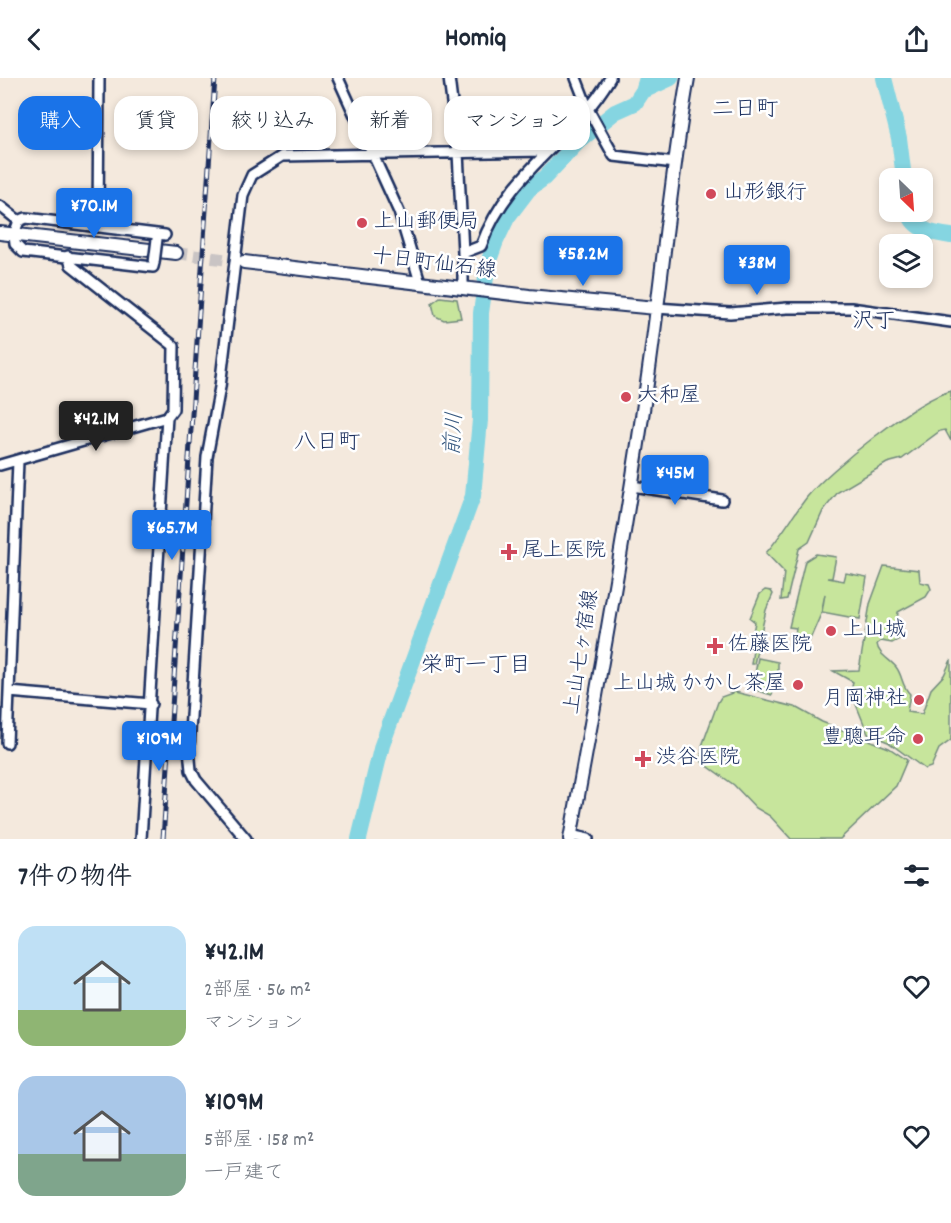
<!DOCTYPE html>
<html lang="ja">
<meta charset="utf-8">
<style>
:root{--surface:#fff;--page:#f2f2f3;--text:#1f2937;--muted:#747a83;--accent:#1a73e8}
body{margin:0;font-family:Dekko,"Klee One",sans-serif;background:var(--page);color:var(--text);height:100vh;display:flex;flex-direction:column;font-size:22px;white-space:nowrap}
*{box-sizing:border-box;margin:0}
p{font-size:20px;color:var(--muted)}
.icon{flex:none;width:33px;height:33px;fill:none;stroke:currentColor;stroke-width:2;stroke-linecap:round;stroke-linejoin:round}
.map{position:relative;height:761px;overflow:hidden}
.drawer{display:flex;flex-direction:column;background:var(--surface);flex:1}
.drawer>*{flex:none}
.hud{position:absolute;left:18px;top:18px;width:600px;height:54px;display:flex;gap:12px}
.needle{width:39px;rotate:155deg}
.controls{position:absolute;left:879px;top:90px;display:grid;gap:12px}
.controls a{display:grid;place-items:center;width:54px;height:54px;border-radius:12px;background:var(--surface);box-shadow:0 3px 9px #0003;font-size:30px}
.price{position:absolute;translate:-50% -51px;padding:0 14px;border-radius:6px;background:var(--accent);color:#fff;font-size:20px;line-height:39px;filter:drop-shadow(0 2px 3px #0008)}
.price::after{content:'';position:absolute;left:50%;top:36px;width:18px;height:14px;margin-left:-9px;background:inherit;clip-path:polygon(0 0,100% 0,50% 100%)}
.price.selected{background:#222;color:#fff}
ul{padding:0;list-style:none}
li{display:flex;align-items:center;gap:18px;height:150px;padding:0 18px}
li span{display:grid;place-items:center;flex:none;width:168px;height:120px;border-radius:18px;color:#555}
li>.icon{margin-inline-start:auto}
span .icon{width:72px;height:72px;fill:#fffc;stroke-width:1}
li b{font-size:26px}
h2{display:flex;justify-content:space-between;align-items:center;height:72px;padding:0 18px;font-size:26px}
.pill{padding:0 21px;border-radius:18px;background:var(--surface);box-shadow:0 3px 9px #0003;font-size:21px;line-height:54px}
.pill.selected{background:var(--accent);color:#fff}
header{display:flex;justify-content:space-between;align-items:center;height:78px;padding:0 18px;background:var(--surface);font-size:27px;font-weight:800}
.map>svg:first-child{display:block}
</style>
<header><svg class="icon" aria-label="back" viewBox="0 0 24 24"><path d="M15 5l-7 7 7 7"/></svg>Homiq<svg class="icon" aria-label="share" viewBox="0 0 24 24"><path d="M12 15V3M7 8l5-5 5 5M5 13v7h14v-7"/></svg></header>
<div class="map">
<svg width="951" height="761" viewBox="0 0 951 761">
<rect width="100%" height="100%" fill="#f4e9dd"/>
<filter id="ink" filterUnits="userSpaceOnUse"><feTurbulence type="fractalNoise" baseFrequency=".0167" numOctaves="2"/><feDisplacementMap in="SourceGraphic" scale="12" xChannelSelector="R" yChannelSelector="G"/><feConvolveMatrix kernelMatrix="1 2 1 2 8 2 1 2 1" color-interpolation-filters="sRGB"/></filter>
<g filter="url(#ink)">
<path fill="#c7e59c" stroke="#718a7d" stroke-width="1.5" d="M440,219L457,221L461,240L444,242L435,238L432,225Z
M951,313V363L945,352L940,353L902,381L887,385L838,414L823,433L809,464L799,471L787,521L781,522L784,494L766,475C782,457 793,437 807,419C830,391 917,321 951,313Z
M816,476L836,479L832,500H828L844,503L846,495L867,499L860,541L822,534L825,516L821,536L808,566L795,558L796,550L789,549L805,483Z
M884,488L919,492L920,504L929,506L931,511L926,519L898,534L897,543L904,554L901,560L892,565L881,563L877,566C878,576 889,581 896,589C903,598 901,607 910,616L907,634L922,636L931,611L944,597L951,582V662L939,671L931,689L925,691L888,664L868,656L851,614L853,604L833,593L859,592L870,526Z
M765,512L771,513L773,516L766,532L754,586H751L753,572L750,570L755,544L750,540L760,516Z
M758,580L778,584V600L772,617L752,611Z
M735,614L795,629L822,644L889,670L907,682L896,708L840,761H791L770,738L756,730L734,707L702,684V668L718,624L721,619Z"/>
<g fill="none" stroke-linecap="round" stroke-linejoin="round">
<path stroke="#85d5e1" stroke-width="16" d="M884,0L899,60L904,100
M643,13L671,0
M909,134C913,152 935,156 951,158
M359,761L382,667L473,418L480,342L481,235L488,185L496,163L507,140L529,111L544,100L579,63L615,34L635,25L643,13L647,0"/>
<path stroke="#c9c4c4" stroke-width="12" stroke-dasharray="12 6" stroke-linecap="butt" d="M176,175L244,184"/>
<defs>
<path id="minor" d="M338,0L399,134L420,204
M449,0L458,74L463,175L481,168C509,91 572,65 610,0
M576,0L588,31L614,78L675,85
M0,128L19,143
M19,143L14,156L15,166L23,174L153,189L154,185
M19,143L26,140L165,157
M98,148L99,0
M463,175V210
M68,178L71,187L174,268L173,331L167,339L141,761
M656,230L730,235L787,230H851L951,244
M0,387L167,339
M632,408L722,422
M9,614L151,626
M7,665L18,383
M570,757L588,761
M246,761L196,702L191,692L189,671L207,379L220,309L243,117L252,97L282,78L546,73"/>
<path id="major" d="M0,155L176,175
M244,184L529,218L656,230
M570,761C598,610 625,458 647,305C662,204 670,101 688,0"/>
</defs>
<use href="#minor" stroke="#1b2f5e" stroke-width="14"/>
<use href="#major" stroke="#1b2f5e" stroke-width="16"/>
<use href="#minor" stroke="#fff" stroke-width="9"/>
<use href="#major" stroke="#fff" stroke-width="12"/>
<defs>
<path id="rail" d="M163,761L215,0"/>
</defs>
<use href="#rail" stroke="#1b2f5e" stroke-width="5"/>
<use href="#rail" stroke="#fff" stroke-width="3" stroke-dasharray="9" stroke-linecap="butt"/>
<defs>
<path id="minor-bridge" d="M154,185L157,161"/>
</defs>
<use href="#minor-bridge" stroke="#1b2f5e" stroke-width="14" stroke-linecap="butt"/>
<use href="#minor-bridge" stroke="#fff" stroke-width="9"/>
</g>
</g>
<g fill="#d1495b" stroke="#fff" stroke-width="2">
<circle cx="711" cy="116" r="6"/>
<circle cx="362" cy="145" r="6"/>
<circle cx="626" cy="319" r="6"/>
<path d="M506 465h6v6h6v6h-6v6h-6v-6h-6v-6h6z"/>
<circle cx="831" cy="553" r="6"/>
<path d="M712 559h6v6h6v6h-6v6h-6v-6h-6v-6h6z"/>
<circle cx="798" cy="607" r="6"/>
<circle cx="919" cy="622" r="6"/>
<circle cx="918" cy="661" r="6"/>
<path d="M640 672h6v6h6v6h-6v6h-6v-6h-6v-6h6z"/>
</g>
<g text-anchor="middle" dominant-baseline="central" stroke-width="5" stroke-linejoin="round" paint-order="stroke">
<g font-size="21" fill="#1b2f5e" stroke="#fff" text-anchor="start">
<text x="723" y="116">山形銀行</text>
<text x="374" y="145">上山郵便局</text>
<text x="638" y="319">大和屋</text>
<text x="522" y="474">尾上医院</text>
<text x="843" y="553">上山城</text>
<text x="728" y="568">佐藤医院</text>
<text x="786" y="607" text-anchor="end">上山城 かかし茶屋</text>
<text x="907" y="622" text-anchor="end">月岡神社</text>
<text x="906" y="661" text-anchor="end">豊聰耳命</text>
<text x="656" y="681">渋谷医院</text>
</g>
<g font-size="21" fill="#1b2f5e" stroke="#fff">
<text transform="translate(434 187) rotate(7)">十日町仙石線</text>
<text transform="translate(583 574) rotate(-81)">上山七ヶ宿線</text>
</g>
<g font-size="22" fill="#1b2f5e" stroke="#fff">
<text x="745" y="32">二日町</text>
<text x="874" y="244">沢丁</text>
<text x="327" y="365">八日町</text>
<text x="476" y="588">栄町一丁目</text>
</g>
<g font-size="22" font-style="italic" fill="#36587f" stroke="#fff">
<text transform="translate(455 356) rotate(-86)">前川</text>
</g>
</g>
</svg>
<div class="controls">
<a><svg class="needle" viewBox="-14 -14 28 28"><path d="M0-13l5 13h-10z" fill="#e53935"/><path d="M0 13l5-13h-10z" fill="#747a83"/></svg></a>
<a><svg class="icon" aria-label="layers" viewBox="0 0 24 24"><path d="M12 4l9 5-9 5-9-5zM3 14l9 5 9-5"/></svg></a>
</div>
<b class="price" style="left:94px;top:161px">¥70.1M</b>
<b class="price" style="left:583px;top:209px">¥58.2M</b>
<b class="price" style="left:757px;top:218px">¥38M</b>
<b class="price selected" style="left:96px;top:374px">¥42.1M</b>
<b class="price" style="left:675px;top:428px">¥45M</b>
<b class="price" style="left:172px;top:483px">¥65.7M</b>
<b class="price" style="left:159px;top:694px">¥109M</b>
<div class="hud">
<a class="pill selected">購入</a>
<a class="pill">賃貸</a>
<a class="pill">絞り込み</a>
<a class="pill">新着</a>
<a class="pill">マンション</a>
</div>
</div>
<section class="drawer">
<h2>7件の物件<svg class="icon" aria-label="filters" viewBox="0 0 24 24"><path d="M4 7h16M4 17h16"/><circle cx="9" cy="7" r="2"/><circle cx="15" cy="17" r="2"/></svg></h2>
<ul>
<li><span style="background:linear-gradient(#bfe0f5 70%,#8fb573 0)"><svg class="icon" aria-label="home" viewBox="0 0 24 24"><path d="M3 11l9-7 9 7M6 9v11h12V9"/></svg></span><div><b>¥42.1M</b><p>2部屋 · 56 m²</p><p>マンション</p></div><svg class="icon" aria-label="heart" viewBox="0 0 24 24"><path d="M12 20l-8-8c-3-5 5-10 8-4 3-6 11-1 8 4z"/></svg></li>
<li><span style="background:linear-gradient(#a9c7e8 65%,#7fa58c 0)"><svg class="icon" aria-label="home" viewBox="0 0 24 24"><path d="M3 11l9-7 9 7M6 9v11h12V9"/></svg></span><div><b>¥109M</b><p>5部屋 · 158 m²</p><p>一戸建て</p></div><svg class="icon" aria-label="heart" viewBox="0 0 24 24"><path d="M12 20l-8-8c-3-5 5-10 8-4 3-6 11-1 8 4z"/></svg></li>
</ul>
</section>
